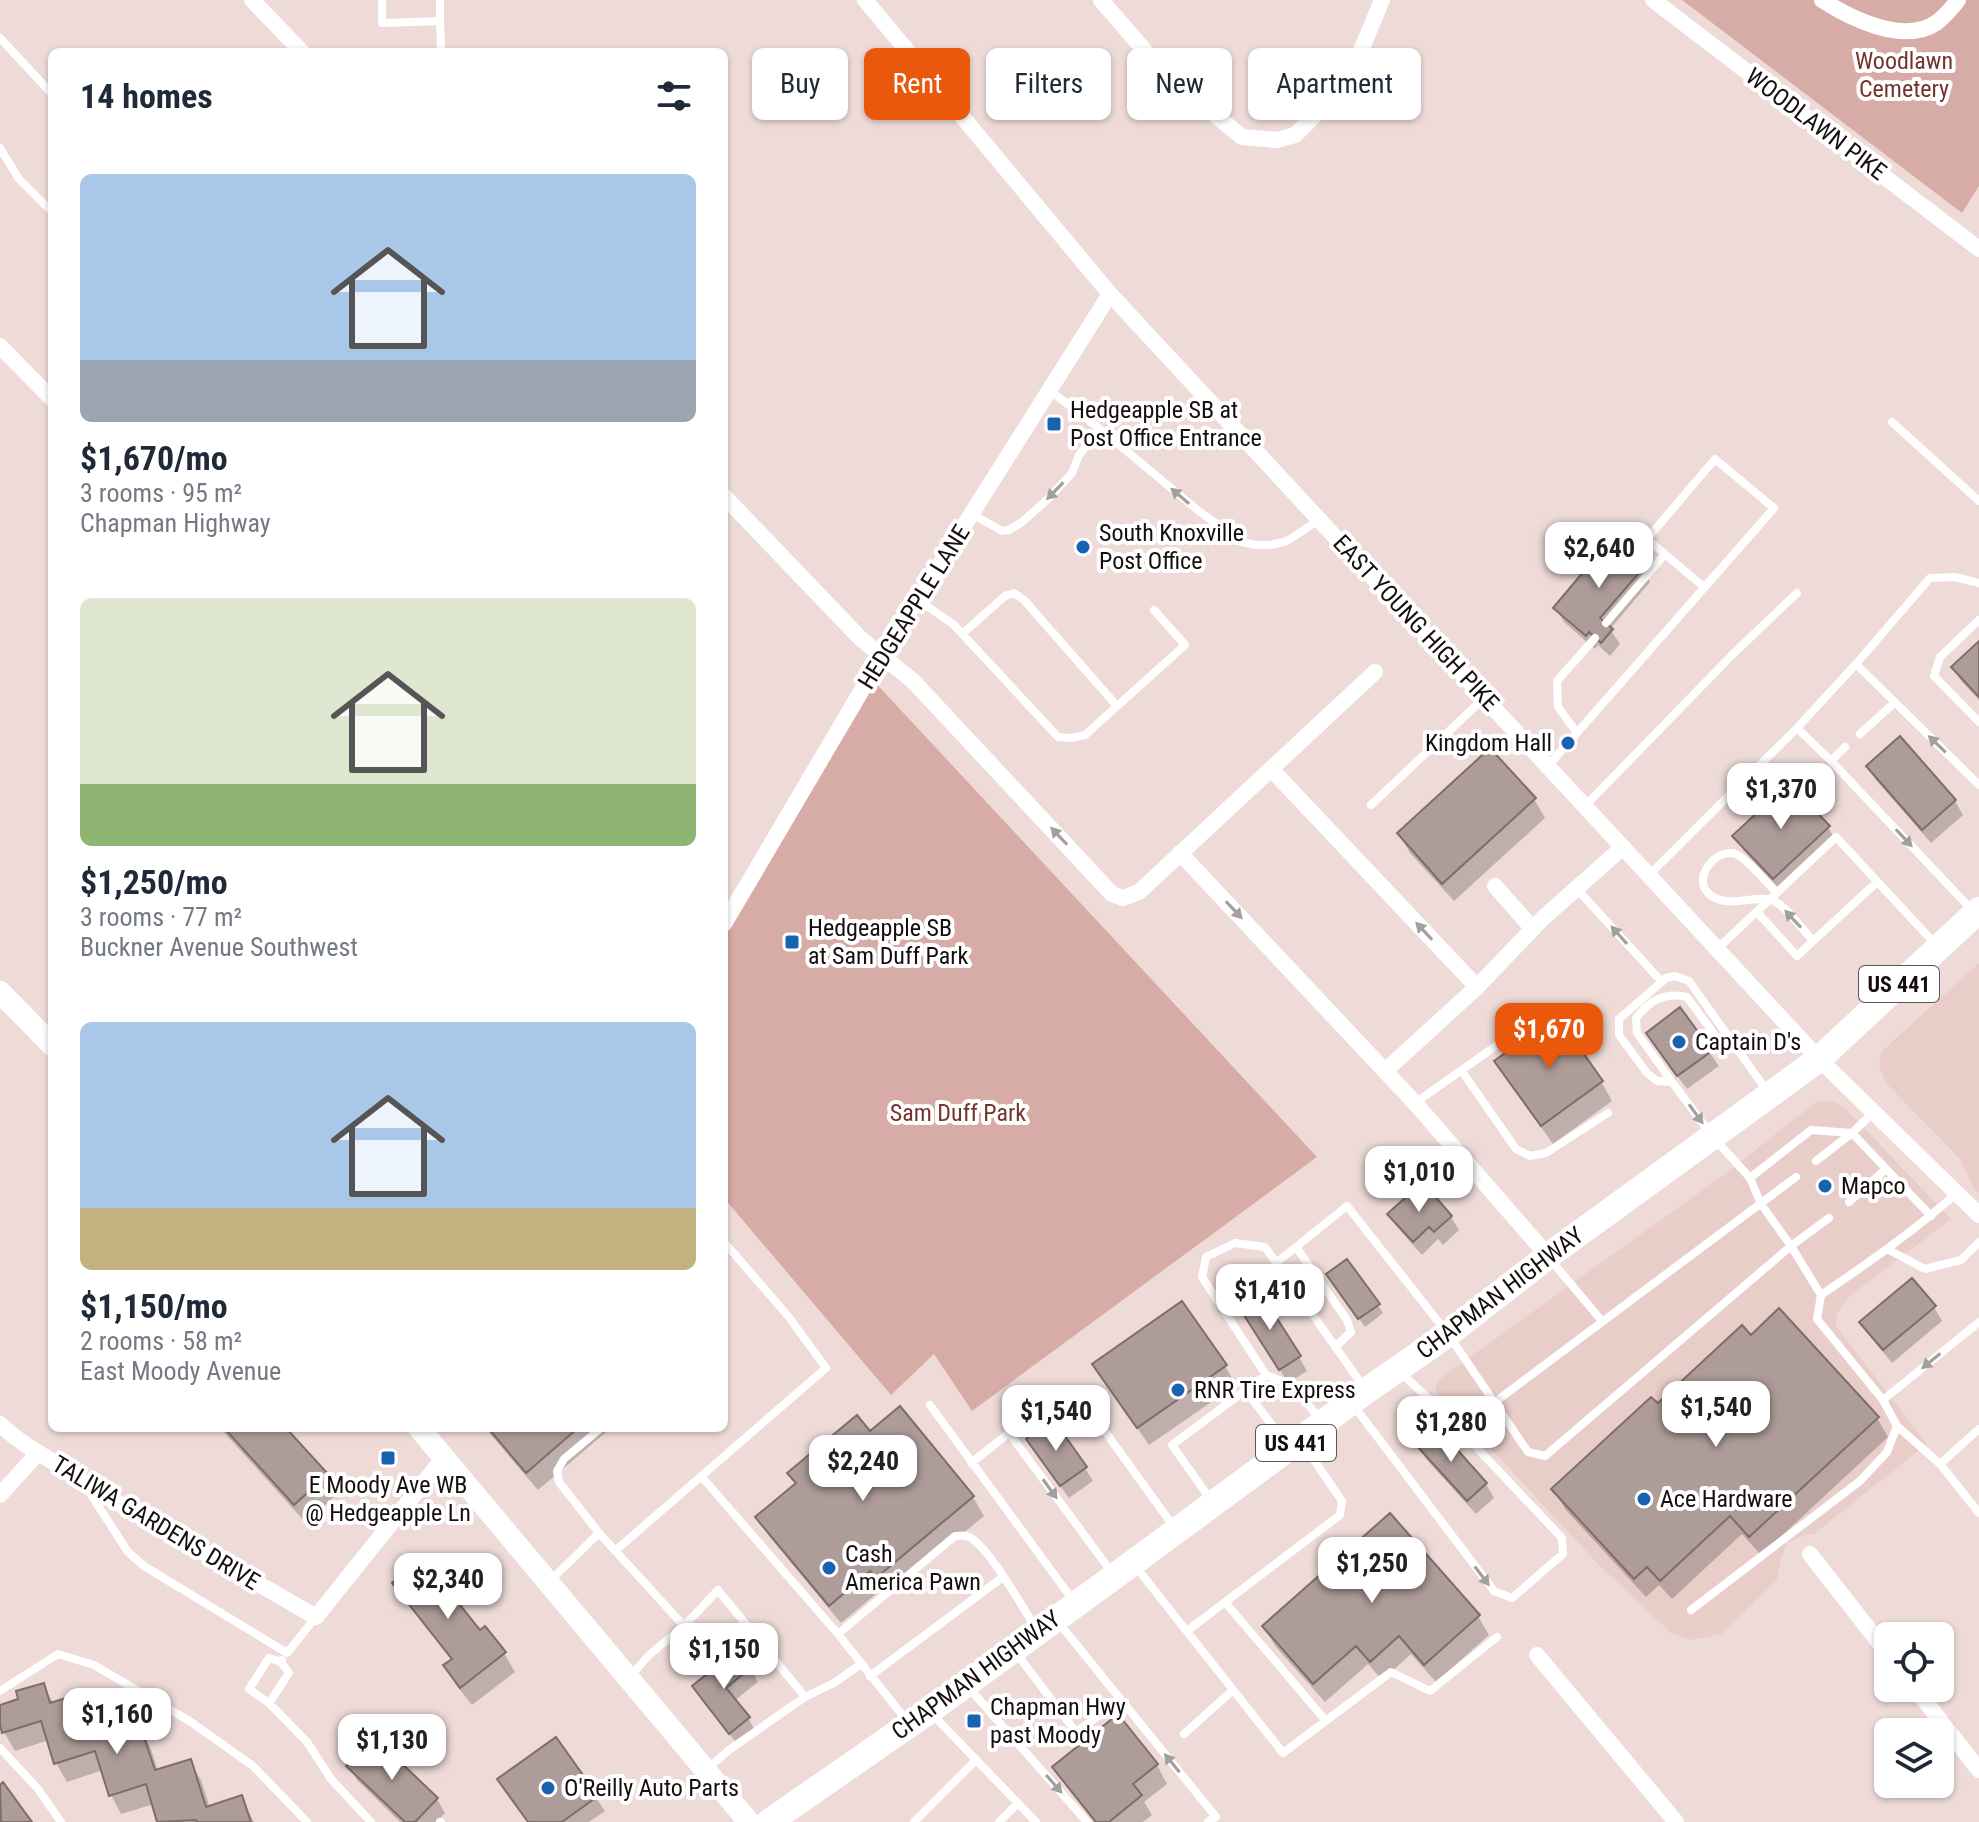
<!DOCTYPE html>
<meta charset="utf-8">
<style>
:root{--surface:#fff;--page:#f2f2f3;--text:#1f2937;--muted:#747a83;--accent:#ea580c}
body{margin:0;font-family:"Roboto Condensed",sans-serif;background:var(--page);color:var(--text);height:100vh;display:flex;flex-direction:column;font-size:30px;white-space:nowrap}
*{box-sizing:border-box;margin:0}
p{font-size:26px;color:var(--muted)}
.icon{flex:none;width:44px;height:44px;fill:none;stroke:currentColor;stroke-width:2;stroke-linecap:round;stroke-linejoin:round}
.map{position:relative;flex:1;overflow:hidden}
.drawer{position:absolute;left:48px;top:48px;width:680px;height:1384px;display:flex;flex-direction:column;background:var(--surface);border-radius:12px;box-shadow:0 2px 6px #0004}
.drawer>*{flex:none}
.guide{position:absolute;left:752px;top:48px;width:760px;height:72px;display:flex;gap:16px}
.controls{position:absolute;left:1874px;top:1622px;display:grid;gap:16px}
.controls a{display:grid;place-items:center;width:80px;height:80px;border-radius:12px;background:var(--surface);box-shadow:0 2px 6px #0004;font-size:40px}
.price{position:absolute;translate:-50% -68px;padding:0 18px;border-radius:16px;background:#fff;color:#222;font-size:26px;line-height:52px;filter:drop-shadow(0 2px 4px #0008)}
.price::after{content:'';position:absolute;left:50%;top:48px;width:24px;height:18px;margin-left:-12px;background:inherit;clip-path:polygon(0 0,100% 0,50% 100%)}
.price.on{background:var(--accent);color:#fff}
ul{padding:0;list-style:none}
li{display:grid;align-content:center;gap:16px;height:424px;padding:0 32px}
li span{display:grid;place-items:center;height:248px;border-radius:12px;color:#555}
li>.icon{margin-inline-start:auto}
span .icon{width:144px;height:144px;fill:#fffc;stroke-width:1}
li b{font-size:34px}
h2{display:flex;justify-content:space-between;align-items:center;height:96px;padding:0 32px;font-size:34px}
.pill{padding:0 28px;border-radius:12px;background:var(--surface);box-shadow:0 2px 6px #0004;font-size:28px;line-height:72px}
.pill.on{background:var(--accent);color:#fff}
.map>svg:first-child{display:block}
</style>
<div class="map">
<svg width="1979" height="1822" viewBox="0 0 1979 1822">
<rect width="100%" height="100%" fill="#eedbd8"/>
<path fill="#e9cdc9" d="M1979,963V1193L1973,1187L1961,1160L1885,1082L1879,1065L1881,1052Z
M1825,1101L1836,1102L1847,1110L1951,1219L1851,1295L1837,1313L1836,1326L1927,1444L1813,1535L1806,1534L1787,1543L1780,1562L1777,1580L1721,1634L1692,1640L1672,1634L1599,1565L1446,1401L1437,1394L1435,1386L1442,1377L1725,1174L1815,1103Z"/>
<path fill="#d8aca6" d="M1682,0H1979V186L1962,213Z
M870,677L1317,1157L972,1411L934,1354L891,1395L724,1198V924Z"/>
<path fill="#0003" d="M1642,568L1650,582L1610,629L1620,644L1610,656L1598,645L1595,649L1564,622L1556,608Z
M1979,644V700L1962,682L1954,668Z
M1900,738L1955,801L1963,815L1931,843L1876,780L1868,766Z
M1534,799L1545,818L1454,901L1410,853L1399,834Z
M1828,827L1836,841L1782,892L1743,850L1735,837Z
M1680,1010L1719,1066L1687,1089L1656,1047Z
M1557,1019L1602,1083L1612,1101L1553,1144L1508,1080Z
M1390,1214L1451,1217L1459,1230L1443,1245L1438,1239L1422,1255L1398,1228Z
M1334,1284L1378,1305L1383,1313L1365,1327Z
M1934,1307L1942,1321L1892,1363L1870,1336L1862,1322Z
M1251,1323L1299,1357L1307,1371L1288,1383Z
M1751,1337L1877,1418L1888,1437L1761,1555L1742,1534L1672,1599L1659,1585L1646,1597L1565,1509L1554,1490L1658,1406Z
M1225,1366L1236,1385L1149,1445L1106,1383Z
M900,1409L973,1497L984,1516L888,1596L882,1589L841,1623L769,1536L758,1517L797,1485L790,1473L870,1434Z
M220,1428H283L326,1475L337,1494L306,1523Z
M485,1428H611L538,1490Z
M1418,1445L1486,1484L1494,1498L1476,1514L1426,1459Z
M1036,1453L1085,1468L1093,1481L1069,1498Z
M428,1558L456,1594L466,1613L465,1614L480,1633L504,1653L515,1672L472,1705L456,1685L445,1666L452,1661L406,1602L395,1583Z
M1478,1616L1489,1635L1436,1682L1411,1654L1382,1680L1368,1664L1325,1702L1275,1646L1264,1627Z
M750,1668L758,1682L734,1701L748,1718L756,1732L739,1746L702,1701L694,1687Z
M43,1685L54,1704L88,1694L98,1712L106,1737L139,1727L150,1746L158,1771L190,1761L201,1780L210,1808L241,1798L254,1822H159L154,1804L121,1814L111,1795L103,1770L67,1782L56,1763L49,1740L15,1751L4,1732L0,1719V1707L21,1700Z
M556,1740L605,1811L589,1822H528L507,1793Z
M1157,1765L1167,1784L1144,1802L1152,1815L1143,1822H1094L1066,1786L1055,1767Z
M349,1766L437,1799L445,1813L436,1822H400L357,1780Z"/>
<path fill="#ae9c99" stroke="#7e6d6b" stroke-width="2" d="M1611,539L1644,567L1600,618L1613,629L1601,643L1589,632L1586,636L1553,608Z
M1979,641V697L1951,667Z
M1900,736L1956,800L1922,830L1866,766Z
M1490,748L1536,798L1442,884L1397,833Z
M1789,783L1830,826L1773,879L1732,836Z
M1680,1007L1712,1051L1677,1076L1646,1033Z
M1557,1016L1603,1081L1541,1126L1494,1061Z
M1426,1186L1452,1216L1434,1232L1429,1227L1413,1242L1387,1214L1415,1189L1419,1193Z
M1347,1259L1380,1304L1358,1319L1326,1274Z
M1912,1278L1936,1306L1883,1350L1859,1322Z
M1262,1295L1301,1356L1279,1370L1240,1309Z
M1182,1301L1227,1365L1137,1428L1092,1364Z
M1779,1308L1879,1417L1749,1537L1730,1516L1660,1581L1647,1567L1634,1579L1551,1489L1651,1397L1658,1403L1742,1325L1751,1335Z
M900,1406L974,1496L876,1578L870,1571L829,1606L755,1517L796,1483L787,1473L857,1415L870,1431Z
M1053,1419L1087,1467L1060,1486L1026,1439Z
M1436,1426L1487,1483L1467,1501L1416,1445Z
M224,1428H286L328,1474L294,1505Z
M488,1428H578L526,1473Z
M1390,1513L1480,1615L1424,1665L1399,1636L1370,1662L1356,1646L1313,1684L1262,1626Z
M428,1555L457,1593L453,1596L480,1630L485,1626L506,1652L460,1688L443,1665L452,1659L392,1583Z
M738,1649L752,1667L726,1688L750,1717L729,1734L692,1686Z
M44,1683L50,1703L89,1691L103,1736L140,1725L155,1770L191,1759L206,1807L242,1795L251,1822H197L196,1820L157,1822L146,1784L109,1796L95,1751L54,1764L41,1721L2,1733L0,1725V1705L18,1699L16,1691Z
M1118,1714L1158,1764L1133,1784L1142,1795L1109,1822H1096L1052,1767Z
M374,1737L438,1798L415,1822H405L346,1766Z
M556,1737L598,1796L562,1822H528L497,1779Z
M3,1782L32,1822H1L0,1785Z"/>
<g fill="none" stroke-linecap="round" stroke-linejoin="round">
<path stroke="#fff" stroke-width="8" d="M382,0V23L440,21L441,52
M440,0V21
M0,38L52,94
M0,148L19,179L52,212
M1049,390L1100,429L1200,512L1242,542L1256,545H1271L1287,541L1319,520
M1892,422L1979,501
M972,514L1002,531L1009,530L1022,522L1049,498L1072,473L1079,455L1100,429
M918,600L953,624L1058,737L1071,738L1085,735L1185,645L1154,610
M1979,620L1940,657L1934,676L1979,722
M1606,623L1665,554
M962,634L1005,596L1014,593L1024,600L1117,706
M1856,664L1979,785
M1797,728L1831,761L1972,910
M1577,733L1558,707L1557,681L1595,638
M1860,734L1894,703
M1831,761L1845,747
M1548,766L1774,508L1715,459L1647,539L1704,587
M1371,805L1484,698
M1585,806L1734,653L1797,593
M1649,875L1797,728L1856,664L1930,578L1955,577L1979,583
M1576,888L1662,982
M1777,893C1768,884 1746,858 1736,854C1717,847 1692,877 1708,893C1727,911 1756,893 1774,901C1787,907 1803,930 1813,941
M1757,912L1797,956L1877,882
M1717,949L1836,837L1937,946
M1461,1070L1516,1149L1530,1156L1546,1153L1608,1113
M1672,1082L1637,1033L1636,1018C1650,1000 1665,992 1687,997L1717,1038L1732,1044
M1415,1103L1534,1019
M1816,1161L1852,1133L1931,1216
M1750,1178L1811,1130L1852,1133L1874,1112
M1849,1202L1886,1169
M1296,1247L1347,1320L1351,1332L1335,1347
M1887,1249L1925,1269L1961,1260L1979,1242
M1549,1258L1602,1321
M1276,1263L1347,1206L1448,1334L1528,1452L1545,1456L1791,1246L1761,1204L1750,1178L1713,1137L1672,1082L1657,1081L1647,1073L1619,1035V1019L1666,978L1675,976L1689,981L1767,1091
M1821,1295C1868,1263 1914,1231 1957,1193
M1245,1390L1286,1443
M1883,1400L1979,1322
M1495,1402L1796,1177
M930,1405L1075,1603
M1354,1406L1494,1591L1512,1598L1563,1554L1562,1538L1444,1413L1401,1373
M1320,1419L1292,1385L1266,1375L1202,1277L1206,1257L1235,1243L1265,1247L1363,1386
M1897,1426L1940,1464L1979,1429
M971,1463L1009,1433
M1940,1464L1979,1513
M701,1476L838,1634
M88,1490L128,1552L144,1566L287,1653L316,1617
M1210,1499L1172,1445L1266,1375
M599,1533L559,1482L557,1471L564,1459L601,1428
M615,1551L826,1368L788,1316L724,1242
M1136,1567L1283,1753L1391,1672L1430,1691L1497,1637
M1113,1574L1009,1433L1014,1417L1050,1390H1075L1174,1527
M549,1582L599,1533L684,1626
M1225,1602L1326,1721
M1691,1610L1860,1481L1887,1452L1897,1426L1883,1400L1817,1319L1821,1295L1791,1246L1829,1218
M1058,1622L1216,1817L1208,1822
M1187,1631L1340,1515L1342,1501L1301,1441
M1016,1653L1076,1732L1121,1700
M281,1662L269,1658L249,1689L269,1703L307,1742L331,1779L371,1822
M870,1676L1003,1577
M629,1678L649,1655L684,1626L718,1590L805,1697
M969,1688L1087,1822
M0,1691L58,1654L94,1665L191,1722L253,1766L307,1822
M269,1703L289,1673L281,1662L282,1660
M932,1714L1036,1822
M907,1721L838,1634L955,1536C960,1536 963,1535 967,1536C987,1543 1023,1608 1035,1627
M1184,1734L1233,1690
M0,1748L38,1789L61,1822
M706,1770L729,1750L805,1697L834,1683L861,1664
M440,1822H441
M914,1822L976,1760
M999,1822L1018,1803"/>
<path stroke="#fff" stroke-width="16" d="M252,0L302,52
M865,0L1110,294L1819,1059L1979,1215
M1101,0L1164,73L1242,137L1277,140L1295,135L1348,82L1382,0
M1653,0L1979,249
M1822,0C1850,18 1903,45 1936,23C1944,17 1952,8 1958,0
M0,346L52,399
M724,496L860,638L913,681L1112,894L1123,898L1139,892L1375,672
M1271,769L1477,987
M1180,853L1415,1103L1548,1256
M1495,886L1533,929
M724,924L882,656L1110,294
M1385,1071L1477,987L1542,919L1623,847
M0,1424C24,1448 57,1461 83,1483L316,1617L445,1456
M0,1495L38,1453
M1810,1554L1888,1654
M1537,1655L1676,1822
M1915,1688L1979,1770"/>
<path stroke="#fff" stroke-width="22" d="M0,992L52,1045
M419,1428L749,1822"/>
<path stroke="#fff" stroke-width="26" d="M769,1822L929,1711L1115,1576L1366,1391L1448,1334L1548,1256L1819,1059L1979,910"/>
</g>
<defs><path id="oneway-solid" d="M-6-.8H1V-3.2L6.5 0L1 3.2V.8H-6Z" transform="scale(2)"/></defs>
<g fill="#a19f9f">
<use href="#oneway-solid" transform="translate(1055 491) rotate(134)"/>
<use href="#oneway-solid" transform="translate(1180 496) rotate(-140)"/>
<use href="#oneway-solid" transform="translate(1937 744) rotate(-136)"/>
<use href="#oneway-solid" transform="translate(1059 836) rotate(-133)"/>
<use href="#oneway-solid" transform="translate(1904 838) rotate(47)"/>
<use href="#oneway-solid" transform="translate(1234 910) rotate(47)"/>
<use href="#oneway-solid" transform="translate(1793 919) rotate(-133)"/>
<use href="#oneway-solid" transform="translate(1424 931) rotate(-133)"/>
<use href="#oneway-solid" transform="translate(1619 935) rotate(-132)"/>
<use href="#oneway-solid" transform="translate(1696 1114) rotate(54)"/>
<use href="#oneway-solid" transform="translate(1931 1361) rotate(141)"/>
<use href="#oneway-solid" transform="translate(1050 1489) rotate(54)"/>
<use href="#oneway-solid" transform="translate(1482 1576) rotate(53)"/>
<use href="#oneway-solid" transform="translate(1172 1763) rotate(-129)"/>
<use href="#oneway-solid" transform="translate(1054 1784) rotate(49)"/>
</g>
<g fill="#1763b2" stroke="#fff" stroke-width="3">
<rect x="1046" y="416" width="16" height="16" rx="4"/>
<circle cx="1083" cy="547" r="8"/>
<circle cx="1568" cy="743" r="8"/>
<rect x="784" y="934" width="16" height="16" rx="4"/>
<circle cx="1679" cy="1042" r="8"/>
<circle cx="1825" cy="1186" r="8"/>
<circle cx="1178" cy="1390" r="8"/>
<rect x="380" y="1450" width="16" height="16" rx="4"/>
<circle cx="1644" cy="1499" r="8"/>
<circle cx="829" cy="1568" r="8"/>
<rect x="966" y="1713" width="16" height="16" rx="4"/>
<circle cx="548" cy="1788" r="8"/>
</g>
<g text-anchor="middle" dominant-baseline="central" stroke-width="8" stroke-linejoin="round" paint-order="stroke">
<g fill="#fff" stroke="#5b5656" stroke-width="2">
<rect x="1859" y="966" width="80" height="36" rx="6"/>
<rect x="1256" y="1425" width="80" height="36" rx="6"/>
</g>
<g font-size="22" font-weight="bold" fill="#150e0e">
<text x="1899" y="984">US 441</text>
<text x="1296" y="1443">US 441</text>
</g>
<g font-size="24" fill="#74342e" stroke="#fff">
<text x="1904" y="61">Woodlawn<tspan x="1904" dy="28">Cemetery</tspan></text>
<text x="958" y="1113">Sam Duff Park</text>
</g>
<g font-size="24" fill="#150e0e" stroke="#fff">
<text transform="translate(1816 124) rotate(37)">WOODLAWN PIKE</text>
<text transform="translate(914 607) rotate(-58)">HEDGEAPPLE LANE</text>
<text transform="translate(1416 623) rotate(47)">EAST YOUNG HIGH PIKE</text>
<text transform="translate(1500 1293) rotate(-37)">CHAPMAN HIGHWAY</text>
<text transform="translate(156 1523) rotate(31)">TALIWA GARDENS DRIVE</text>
<text transform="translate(976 1675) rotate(-36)">CHAPMAN HIGHWAY</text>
</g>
<g font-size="24" fill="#150e0e" stroke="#fff" text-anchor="start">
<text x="1070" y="410">Hedgeapple SB at<tspan x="1070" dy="28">Post Office Entrance</tspan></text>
<text x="1099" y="533">South Knoxville<tspan x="1099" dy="28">Post Office</tspan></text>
<text x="1552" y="743" text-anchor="end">Kingdom Hall</text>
<text x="808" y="928">Hedgeapple SB<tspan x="808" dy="28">at Sam Duff Park</tspan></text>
<text x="1695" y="1042">Captain D's</text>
<text x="1841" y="1186">Mapco</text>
<text x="1194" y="1390">RNR Tire Express</text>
<text x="388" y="1485" text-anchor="middle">E Moody Ave WB<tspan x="388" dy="28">@ Hedgeapple Ln</tspan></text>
<text x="1660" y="1499">Ace Hardware</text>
<text x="845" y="1554">Cash<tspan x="845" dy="28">America Pawn</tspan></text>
<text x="990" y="1707">Chapman Hwy<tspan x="990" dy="28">past Moody</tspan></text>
<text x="564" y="1788">O'Reilly Auto Parts</text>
</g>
</g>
</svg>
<div class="controls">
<a><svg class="icon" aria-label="locate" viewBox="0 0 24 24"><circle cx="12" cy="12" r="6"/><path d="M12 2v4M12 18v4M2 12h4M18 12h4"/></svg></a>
<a><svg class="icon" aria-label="layers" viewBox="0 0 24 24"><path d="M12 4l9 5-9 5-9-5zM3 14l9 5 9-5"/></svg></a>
</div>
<b class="price" style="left:1599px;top:590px">$2,640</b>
<b class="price" style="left:1781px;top:831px">$1,370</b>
<b class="price on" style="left:1549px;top:1071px">$1,670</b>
<b class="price" style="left:1419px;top:1214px">$1,010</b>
<b class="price" style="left:1270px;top:1332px">$1,410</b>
<b class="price" style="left:1716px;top:1449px">$1,540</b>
<b class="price" style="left:1056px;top:1453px">$1,540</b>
<b class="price" style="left:1451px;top:1464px">$1,280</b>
<b class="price" style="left:863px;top:1503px">$2,240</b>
<b class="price" style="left:1372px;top:1605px">$1,250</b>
<b class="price" style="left:448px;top:1621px">$2,340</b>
<b class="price" style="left:724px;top:1691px">$1,150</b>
<b class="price" style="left:117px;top:1756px">$1,160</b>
<b class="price" style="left:392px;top:1782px">$1,130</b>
<div class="guide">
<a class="pill">Buy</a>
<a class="pill on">Rent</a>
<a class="pill">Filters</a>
<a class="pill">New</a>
<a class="pill">Apartment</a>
</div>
<section class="drawer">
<h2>14 homes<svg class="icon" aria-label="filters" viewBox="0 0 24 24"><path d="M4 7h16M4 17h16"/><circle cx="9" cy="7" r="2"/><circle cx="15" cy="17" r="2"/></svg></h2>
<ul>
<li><span style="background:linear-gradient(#a9c7e8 75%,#9aa5b1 0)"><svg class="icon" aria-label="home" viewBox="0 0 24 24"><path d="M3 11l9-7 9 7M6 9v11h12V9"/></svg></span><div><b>$1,670/mo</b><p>3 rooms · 95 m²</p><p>Chapman Highway</p></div></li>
<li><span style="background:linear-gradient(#dfe7d0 75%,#8fb573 0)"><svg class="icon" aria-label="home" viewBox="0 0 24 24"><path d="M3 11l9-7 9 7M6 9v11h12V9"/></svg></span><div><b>$1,250/mo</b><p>3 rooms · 77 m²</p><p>Buckner Avenue Southwest</p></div></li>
<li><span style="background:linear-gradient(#a9c7e8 75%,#c2b280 0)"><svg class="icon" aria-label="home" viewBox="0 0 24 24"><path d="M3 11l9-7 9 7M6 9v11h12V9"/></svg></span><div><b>$1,150/mo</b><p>2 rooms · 58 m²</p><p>East Moody Avenue</p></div></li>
</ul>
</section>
</div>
